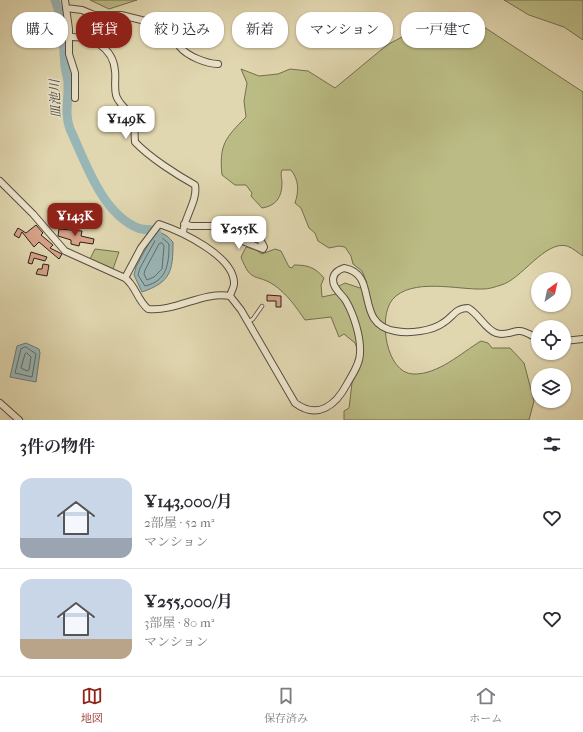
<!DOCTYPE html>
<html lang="ja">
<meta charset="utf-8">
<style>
:root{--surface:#fff;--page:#f7f7f7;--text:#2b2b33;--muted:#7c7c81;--line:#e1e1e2;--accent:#8f2418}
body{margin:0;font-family:"IM FELL French Canon","Noto Serif JP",serif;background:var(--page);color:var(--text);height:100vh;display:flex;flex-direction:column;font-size:15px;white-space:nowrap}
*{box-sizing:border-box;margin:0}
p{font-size:13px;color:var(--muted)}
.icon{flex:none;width:22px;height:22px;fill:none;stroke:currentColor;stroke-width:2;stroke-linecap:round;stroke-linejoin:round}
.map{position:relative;height:420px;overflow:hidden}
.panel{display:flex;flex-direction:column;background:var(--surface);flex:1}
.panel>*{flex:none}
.banner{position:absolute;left:12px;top:12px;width:559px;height:36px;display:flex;gap:8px}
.needle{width:26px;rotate:33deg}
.buttons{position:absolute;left:531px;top:272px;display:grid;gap:8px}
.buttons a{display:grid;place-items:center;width:40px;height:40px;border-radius:50%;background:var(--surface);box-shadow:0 1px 3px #0004;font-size:20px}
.price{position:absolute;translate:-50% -34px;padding:0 9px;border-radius:8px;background:#fff;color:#222;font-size:13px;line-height:26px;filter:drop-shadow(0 1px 2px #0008)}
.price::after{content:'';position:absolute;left:50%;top:24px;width:12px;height:9px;margin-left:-6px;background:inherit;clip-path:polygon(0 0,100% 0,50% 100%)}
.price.selected{background:var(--accent);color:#fff}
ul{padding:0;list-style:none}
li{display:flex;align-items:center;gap:12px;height:100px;padding:0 20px}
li+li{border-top:1px solid var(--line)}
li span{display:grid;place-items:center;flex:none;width:112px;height:80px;border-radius:12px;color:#555}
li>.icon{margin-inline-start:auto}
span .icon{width:48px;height:48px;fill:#fffc;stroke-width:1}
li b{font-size:17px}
h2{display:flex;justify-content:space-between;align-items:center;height:48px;padding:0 20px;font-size:17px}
.tag{padding:0 14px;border-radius:16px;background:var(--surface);box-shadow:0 1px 3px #0004;font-size:14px;line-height:36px}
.tag.selected{background:var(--accent);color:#fff}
.dock{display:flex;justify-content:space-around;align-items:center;height:56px;border-top:1px solid var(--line);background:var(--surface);font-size:11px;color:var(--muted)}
.dock a{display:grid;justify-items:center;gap:2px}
.dock .selected{color:var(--accent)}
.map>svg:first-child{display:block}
</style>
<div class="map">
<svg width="583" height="420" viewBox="0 0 583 420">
<rect width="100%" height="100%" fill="#e0d6af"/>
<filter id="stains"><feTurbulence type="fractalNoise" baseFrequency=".005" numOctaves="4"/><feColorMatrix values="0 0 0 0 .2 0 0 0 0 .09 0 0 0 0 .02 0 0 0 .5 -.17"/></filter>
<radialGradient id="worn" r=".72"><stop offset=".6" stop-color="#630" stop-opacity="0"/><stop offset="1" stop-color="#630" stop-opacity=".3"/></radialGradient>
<path fill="#bbbc85" stroke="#746e50" d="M90,0H137L109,9Z
M504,0H583V40L564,27L529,15Z
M471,27H484L583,92V256C578,253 573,248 567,246C545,240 521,280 501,285C495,287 489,289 483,289C458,290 411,277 392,300C378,318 386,373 413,374C438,375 461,353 481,341L488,343L492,348H510L524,363L534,401L529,420H344V411L349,408L352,383L362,362L355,343L344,334L339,337L331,317L305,320C296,307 287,294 274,285C256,273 251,284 241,257L246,247L256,250L262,254L275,249L281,251L289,267L292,268L294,265C307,265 315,267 324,278L321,285L322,297L336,294L339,286L345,283L360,288L367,283L362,271L353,264L351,256L345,247L339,246L329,248L318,241L315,233L309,228L301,208L295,203C299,191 299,180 291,170H282C280,175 282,178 282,183C282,197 276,206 262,208L251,196L252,193L246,185H235L222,175C219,145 225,138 246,117L244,101L247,83L241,69L259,76L278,74L290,69L308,71L335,88L387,45L402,37L433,47L448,31L462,30Z
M95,249L119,252L113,269L90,259Z"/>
<path fill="#99b6b6" stroke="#6d7a78" d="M156,230L167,236L173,242C173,271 171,282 142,292L134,275L136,267Z
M26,343L39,349L40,353L36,382L10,377L17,346Z"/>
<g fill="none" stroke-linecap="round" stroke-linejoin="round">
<path stroke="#626c68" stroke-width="1" d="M160,236L169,244C169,264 167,281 145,286L138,275L140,268L157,237Z
M162,243L164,246L162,269L154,277L147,280L144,274L145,270L159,244Z
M26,347L36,354L32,377L15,373L21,349Z
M27,353L31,357L29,370L27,371L21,368L25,354Z"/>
<path stroke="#99b6b6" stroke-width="9" d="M55,0C64,22 63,44 65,67C66,73 68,78 68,83C69,99 64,113 70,129C85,161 102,214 138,228C143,230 151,230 156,230L158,237"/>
</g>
<path fill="#d6a187" stroke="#2c211b" d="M36,225L43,233L41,235L53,245L50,248L62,254L59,259L39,242L34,247L22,232L19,238L14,235L18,228L26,233Z
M59,229L82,231L81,236L94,239L93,244L80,242L79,246L71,244V240L58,236Z
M31,252L47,257L45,261L34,258L32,264L28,263Z
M43,264L49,265L47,276L36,274L38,269H42Z
M267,295L281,296V307H276V301H267Z"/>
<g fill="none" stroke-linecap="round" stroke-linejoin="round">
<defs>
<path id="lane" d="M248,322L253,319L262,306"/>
<path id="street" d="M65,0L69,29V54L75,73V98
M66,8L82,10L94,15H121L170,27L194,26L219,32
M170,27C175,33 176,41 180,47C187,56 207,64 218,64
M69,37C90,36 113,46 115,71C116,78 114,87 116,95C118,103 126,108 130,115C136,123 134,132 135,142C149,157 177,175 195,185C198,201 184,217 183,233
M0,181L33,214L65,251L125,278C136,286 137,300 148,309C176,312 203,291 230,296L241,310L295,403C318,420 336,405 347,384C352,375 360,364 360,353C361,337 354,315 346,301C342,294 333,289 333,280C333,273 338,270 344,268C380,274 353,324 395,331C409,334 432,331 443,323C453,317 455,308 468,308C479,314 485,329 496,333C504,336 510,332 518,331C525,330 532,336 538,339
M184,224L191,226H221L240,240L263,249L264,247L256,232
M125,278L141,248L159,224C180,231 235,256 234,284C234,287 231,292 230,296
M564,341L583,339
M0,403L19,420"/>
</defs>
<use href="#lane" stroke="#594e40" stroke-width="4.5"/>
<use href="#street" stroke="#594e40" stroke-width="8"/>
<use href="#lane" stroke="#ebe4cb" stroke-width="3"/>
<use href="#street" stroke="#ebe4cb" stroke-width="6"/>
</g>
<g text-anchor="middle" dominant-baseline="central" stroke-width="3" stroke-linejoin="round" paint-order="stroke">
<g font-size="13" font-style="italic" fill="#4d4e4a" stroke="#ebe4cb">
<text transform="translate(55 99) rotate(-92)">皿池川</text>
</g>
</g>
<rect width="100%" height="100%" filter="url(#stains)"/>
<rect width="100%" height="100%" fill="url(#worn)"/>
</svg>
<div class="buttons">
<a><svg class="needle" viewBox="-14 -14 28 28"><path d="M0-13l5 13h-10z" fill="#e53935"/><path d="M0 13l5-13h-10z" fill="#7c7c81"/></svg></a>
<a><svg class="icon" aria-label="locate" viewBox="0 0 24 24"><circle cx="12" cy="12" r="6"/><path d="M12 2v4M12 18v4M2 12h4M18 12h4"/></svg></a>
<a><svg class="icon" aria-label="layers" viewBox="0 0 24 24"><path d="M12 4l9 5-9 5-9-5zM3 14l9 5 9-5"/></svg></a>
</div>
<b class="price" style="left:126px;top:140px">¥149K</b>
<b class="price selected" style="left:75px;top:237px">¥143K</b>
<b class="price" style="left:239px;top:250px">¥255K</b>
<div class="banner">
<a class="tag">購入</a>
<a class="tag selected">賃貸</a>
<a class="tag">絞り込み</a>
<a class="tag">新着</a>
<a class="tag">マンション</a>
<a class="tag">一戸建て</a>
</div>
</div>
<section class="panel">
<h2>3件の物件<svg class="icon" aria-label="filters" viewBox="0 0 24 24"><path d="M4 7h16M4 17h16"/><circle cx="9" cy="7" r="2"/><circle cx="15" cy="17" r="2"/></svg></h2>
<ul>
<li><span style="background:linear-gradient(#c9d6e8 75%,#9aa5b1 0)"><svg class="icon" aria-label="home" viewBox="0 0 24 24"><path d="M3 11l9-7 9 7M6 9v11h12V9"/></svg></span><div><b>¥143,000/月</b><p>2部屋 · 52 m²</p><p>マンション</p></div><svg class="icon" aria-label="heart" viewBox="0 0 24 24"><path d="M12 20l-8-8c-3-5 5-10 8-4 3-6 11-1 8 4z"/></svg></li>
<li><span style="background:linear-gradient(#c9d6e8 75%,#b9a48a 0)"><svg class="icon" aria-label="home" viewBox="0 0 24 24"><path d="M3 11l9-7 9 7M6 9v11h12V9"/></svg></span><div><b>¥255,000/月</b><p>3部屋 · 80 m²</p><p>マンション</p></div><svg class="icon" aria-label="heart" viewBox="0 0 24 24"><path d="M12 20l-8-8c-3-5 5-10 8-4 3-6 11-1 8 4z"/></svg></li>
</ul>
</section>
<nav class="dock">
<a class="selected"><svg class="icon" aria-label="map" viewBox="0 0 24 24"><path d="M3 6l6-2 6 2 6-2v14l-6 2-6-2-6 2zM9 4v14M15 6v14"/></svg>地図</a>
<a><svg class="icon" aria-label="saved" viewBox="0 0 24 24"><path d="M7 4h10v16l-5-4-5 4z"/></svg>保存済み</a>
<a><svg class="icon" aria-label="home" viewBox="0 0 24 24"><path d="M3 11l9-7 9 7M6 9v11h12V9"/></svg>ホーム</a>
</nav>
